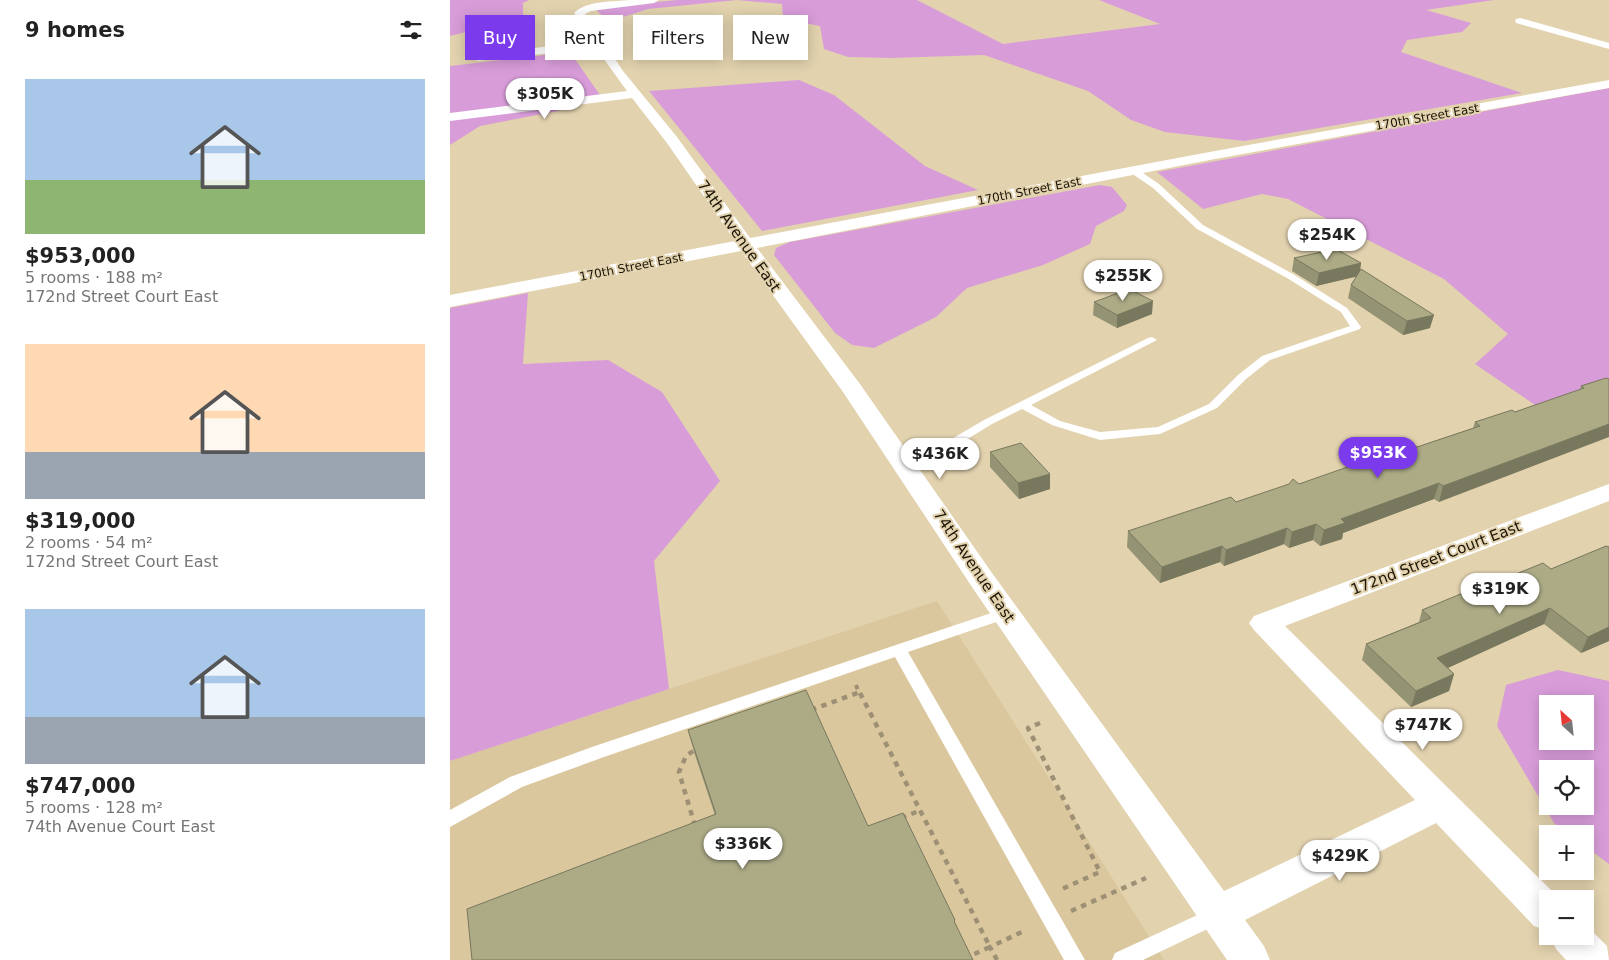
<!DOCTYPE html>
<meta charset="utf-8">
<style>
:root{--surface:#fff;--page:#f2f2f2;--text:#222;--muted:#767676;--accent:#7c3aed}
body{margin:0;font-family:"DejaVu Sans",sans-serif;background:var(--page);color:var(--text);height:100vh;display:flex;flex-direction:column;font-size:19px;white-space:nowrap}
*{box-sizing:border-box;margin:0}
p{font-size:16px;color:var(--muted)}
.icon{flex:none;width:28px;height:28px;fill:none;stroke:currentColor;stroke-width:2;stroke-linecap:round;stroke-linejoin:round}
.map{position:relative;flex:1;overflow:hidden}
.panel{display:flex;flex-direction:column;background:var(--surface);width:450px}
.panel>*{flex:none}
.hud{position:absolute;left:15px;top:15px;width:475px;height:45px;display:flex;gap:10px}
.needle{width:32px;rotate:333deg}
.tools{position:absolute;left:1089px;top:695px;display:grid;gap:10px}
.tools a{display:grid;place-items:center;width:55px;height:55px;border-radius:0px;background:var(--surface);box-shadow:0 2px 12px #0003;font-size:25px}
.price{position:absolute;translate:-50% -42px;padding:0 11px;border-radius:18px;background:#fff;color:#222;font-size:16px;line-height:32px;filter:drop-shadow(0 1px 2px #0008)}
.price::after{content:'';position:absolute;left:50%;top:30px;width:15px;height:11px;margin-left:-8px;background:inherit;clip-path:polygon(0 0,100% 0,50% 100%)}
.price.active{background:var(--accent);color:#fff}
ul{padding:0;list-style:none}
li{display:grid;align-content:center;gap:10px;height:265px;padding:0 25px}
li span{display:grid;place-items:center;height:155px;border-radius:0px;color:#555}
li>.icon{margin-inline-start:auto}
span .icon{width:90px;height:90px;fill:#fffc;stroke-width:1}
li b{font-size:21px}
h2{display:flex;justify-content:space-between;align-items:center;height:60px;padding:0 25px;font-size:21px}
.pill{padding:0 18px;border-radius:0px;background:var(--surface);box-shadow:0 2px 12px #0003;font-size:18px;line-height:45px}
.pill.active{background:var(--accent);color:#fff}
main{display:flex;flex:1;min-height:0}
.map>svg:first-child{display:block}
</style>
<main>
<section class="panel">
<h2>9 homes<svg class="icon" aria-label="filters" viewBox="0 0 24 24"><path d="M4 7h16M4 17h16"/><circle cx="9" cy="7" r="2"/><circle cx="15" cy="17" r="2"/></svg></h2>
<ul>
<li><span style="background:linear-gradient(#a9c7e8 65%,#8fb573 0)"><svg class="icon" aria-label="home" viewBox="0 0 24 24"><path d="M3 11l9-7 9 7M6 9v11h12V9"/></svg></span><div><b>$953,000</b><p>5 rooms · 188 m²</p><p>172nd Street Court East</p></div></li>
<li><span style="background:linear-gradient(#ffd9b3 70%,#9aa5b1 0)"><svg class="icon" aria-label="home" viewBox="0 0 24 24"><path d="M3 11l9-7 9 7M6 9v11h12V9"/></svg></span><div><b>$319,000</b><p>2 rooms · 54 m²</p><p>172nd Street Court East</p></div></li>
<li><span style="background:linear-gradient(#a9c7e8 70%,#9aa5b1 0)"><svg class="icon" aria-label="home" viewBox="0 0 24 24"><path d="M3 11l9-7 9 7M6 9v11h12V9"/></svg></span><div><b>$747,000</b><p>5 rooms · 128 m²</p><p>74th Avenue Court East</p></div></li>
</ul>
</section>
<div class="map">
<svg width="1159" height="960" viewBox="0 0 1159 960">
<rect width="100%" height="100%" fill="#e2d2ae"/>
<path fill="#dbc79d" d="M487,601L714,960H0V761Z"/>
<path fill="#d89dd9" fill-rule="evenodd" d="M0,0H79L73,3V18L0,36Z
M227,0H467L553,44L710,24L649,0H1044L976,10L1021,23L1012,32L957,40L951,52L1072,93L794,141L715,132L681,120L638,91L534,55L441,58L398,57L374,49L370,26L333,19L332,4L287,0L198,9L170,18L156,19L146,10L152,7Z
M120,52L150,95L108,111L30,126L0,145V66Z
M349,80L384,95L475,166L528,190L312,231L199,91Z
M1159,88V383L1088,407L1025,364L1058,334L994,279L838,199L812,194L753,209L707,172Z
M650,185L662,187L677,205L674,211L646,226L640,244L593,265L517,288L486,317L424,348L402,345L385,333L324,255L326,248L340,242Z
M78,293L73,364L158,360L212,392L270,481L204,561L219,689L0,761V308Z
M1108,670L1159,681V864L1135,846V834H1118L1104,823L1047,726L1056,685ZM1098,704H1135V741H1098ZM1098,769H1135V806H1098Z"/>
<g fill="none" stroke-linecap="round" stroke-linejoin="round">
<path stroke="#9d9074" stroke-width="4" stroke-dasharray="4.5 4.5" stroke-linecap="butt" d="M406,685L409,693"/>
<path stroke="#9d9074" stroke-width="4.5" stroke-dasharray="5.5 5.5" stroke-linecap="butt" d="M410,693L540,947L511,960
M361,710L410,692
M590,723L578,728L650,872L612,889L613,892
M451,818L469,811
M245,826L229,772L236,756L246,749
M621,911L696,878
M547,960L540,947L574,931"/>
<path fill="#fff" fill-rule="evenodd" d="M681,169H687L709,184L753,225L843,274L897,308L911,327L910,329L820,360L796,379L767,408L710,434L650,440L602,425L572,409L542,424L462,473H454L452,470L454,467L534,420L698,338L702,337L707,340L581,405L610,421L650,432L708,427L759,404L788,375L812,356L900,326L891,312L837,278L747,229L703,188L681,173Z
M556,608L561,609L563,613L561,617L458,652L635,960H614L445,657L154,757L72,787L0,827V810L60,777L142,747Z
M767,906L774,909L777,915L774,921L693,960H662L665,953Z"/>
<path fill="#fff" fill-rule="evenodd" d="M180,0H209L204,3L141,11L135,14L173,71L227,137L300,238L765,151L1159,80V88L765,159L307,248L410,384L542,573L774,891L965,800L804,630L799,623L804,616L1159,484V501L835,626L1110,899H1098V931L1084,926L986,823L795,920L814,946L820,960H777L522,587L393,392L291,251L0,307V295L285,241L217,143L182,98L0,121V113L177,91L146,48L28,61L22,58L28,55L142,41L124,13C137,0 163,2 180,0Z
M1070,18L1159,43V49L1066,23L1065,21L1066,19Z
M1135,924L1157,946L1159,960H1116L1106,949L1100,936H1135Z"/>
</g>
<path fill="#949373" d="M844,258L911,263L910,272L980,328L953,335L898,298L901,285L907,276L866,286L842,271Z
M644,302L702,314L667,328L643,315Z
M1156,378L989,502L984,499L893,533L892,539L870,546L863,540L839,548L834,544L774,566L770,562L710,583L677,547L678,531L786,502L849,484L967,447L1023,428L1025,422L1065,412L1130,390L1131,386Z
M540,452L600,474V489L569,499L540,467Z
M1159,547V641L1131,653L1094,624L998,668L1004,674L999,691L961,707L912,660L916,644L969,622L972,610L1027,590L1101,569Z
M238,730L418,826L506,925L265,815L245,755Z"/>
<path fill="#78785e" d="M911,263L909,276L866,286L869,273Z
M703,301L702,314L667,328V315Z
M984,315L980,328L953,335L957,321Z
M1159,424V437L989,502L993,486Z
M600,474V489L569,499L568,483Z
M989,483L984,499L893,533L892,539L870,546L874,530L891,519Z
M866,524L863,540L839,548L842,532Z
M837,528L834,544L774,566L776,550Z
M772,546L770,562L710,583L712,567Z
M1100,608L1094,624L982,675L987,658Z
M1159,627V641L1131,653L1138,637Z
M1004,674L999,691L961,707L966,691Z"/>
<path fill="#acab86" stroke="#78785e" d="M886,249L911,263L869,273L844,258Z
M911,269L984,315L957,321L901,285Z
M679,289L703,301L667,315L644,302Z
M1156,378L1159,379V424L993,486L989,483L891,519L895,523L874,530L866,524L842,532L837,528L776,550L772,546L712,567L678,531L781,497L786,502L839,484L843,479L849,484L963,444L967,447L1030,426L1025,422L1062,410L1065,412L1134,388L1131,386Z
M571,443L600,474L568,483L540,452Z
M1156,546L1159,547V627L1138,637L1100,608L987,658L1004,674L966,691L916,644L981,618L972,610L1025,588L1027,590L1093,563L1101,569Z
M356,690L418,826L453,813L505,920L504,921L523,960H22L17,909L266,814L238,730Z"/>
<g text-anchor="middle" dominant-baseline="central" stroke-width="4" stroke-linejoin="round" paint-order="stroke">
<g font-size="12" fill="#1b1508" stroke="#e2d2ae">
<text transform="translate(977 117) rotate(-10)">170th Street East</text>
<text transform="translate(579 191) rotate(-11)">170th Street East</text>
<text transform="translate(181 267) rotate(-11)">170th Street East</text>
</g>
<g font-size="15" fill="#1b1508" stroke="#e2d2ae">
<text transform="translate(289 236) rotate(55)">74th Avenue East</text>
<text transform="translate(986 558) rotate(-21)">172nd Street Court East</text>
<text transform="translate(524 566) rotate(56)">74th Avenue East</text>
</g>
</g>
</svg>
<div class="tools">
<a><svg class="needle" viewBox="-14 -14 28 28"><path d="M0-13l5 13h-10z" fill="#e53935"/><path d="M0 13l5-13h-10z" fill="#767676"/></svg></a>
<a><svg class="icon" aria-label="locate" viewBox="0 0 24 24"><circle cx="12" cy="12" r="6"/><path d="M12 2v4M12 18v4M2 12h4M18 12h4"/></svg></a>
<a>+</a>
<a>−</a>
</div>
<b class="price" style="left:95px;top:120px">$305K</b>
<b class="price" style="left:877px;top:261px">$254K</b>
<b class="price" style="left:673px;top:302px">$255K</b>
<b class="price active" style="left:928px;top:479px">$953K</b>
<b class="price" style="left:490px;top:480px">$436K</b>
<b class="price" style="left:1050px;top:615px">$319K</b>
<b class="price" style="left:973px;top:751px">$747K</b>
<b class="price" style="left:293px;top:870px">$336K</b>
<b class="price" style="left:890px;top:882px">$429K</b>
<div class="hud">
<a class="pill active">Buy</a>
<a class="pill">Rent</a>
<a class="pill">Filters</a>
<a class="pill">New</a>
</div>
</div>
</main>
